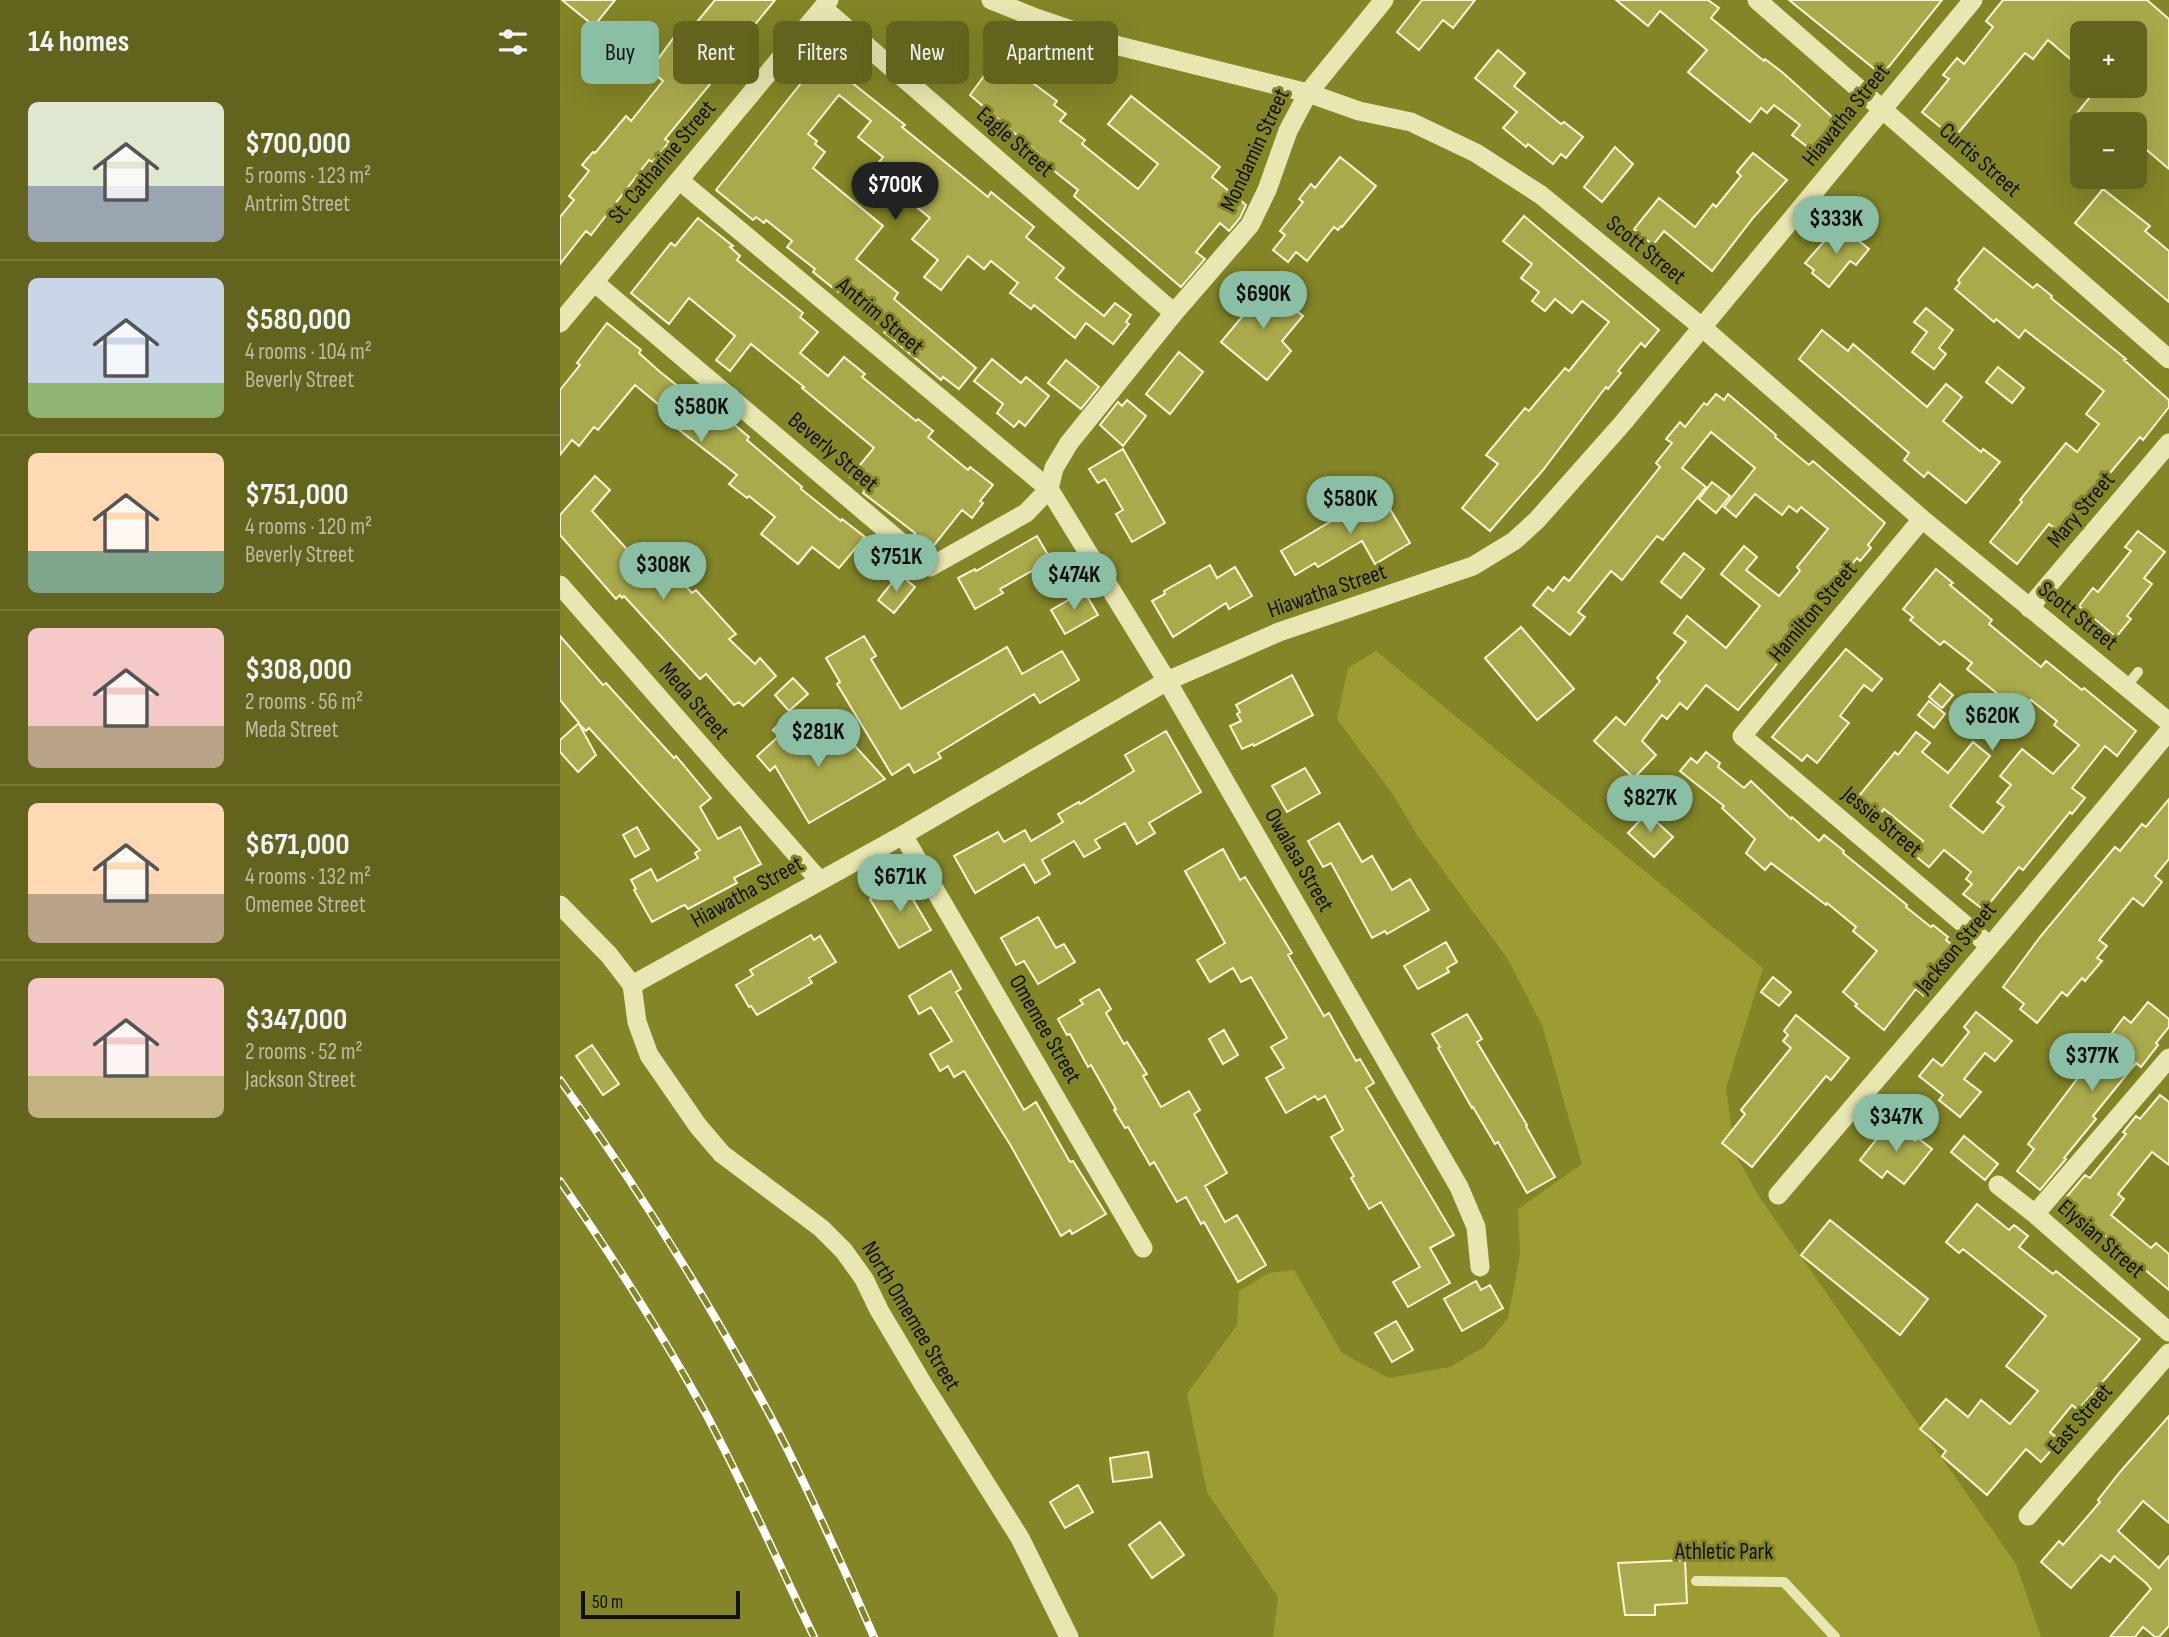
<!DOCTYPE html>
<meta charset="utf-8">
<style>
:root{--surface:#62641d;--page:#6b6d2a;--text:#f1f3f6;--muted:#bbbda4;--line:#76783b;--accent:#8abfa5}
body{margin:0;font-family:"Sofia Sans Condensed",sans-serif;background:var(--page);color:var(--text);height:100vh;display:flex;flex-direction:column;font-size:26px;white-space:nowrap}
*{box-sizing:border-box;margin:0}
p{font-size:23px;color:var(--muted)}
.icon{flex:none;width:38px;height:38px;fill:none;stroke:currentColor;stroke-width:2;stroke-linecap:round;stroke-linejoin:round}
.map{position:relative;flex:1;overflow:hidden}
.drawer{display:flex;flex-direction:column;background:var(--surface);width:560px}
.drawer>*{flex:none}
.top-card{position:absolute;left:21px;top:21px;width:665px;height:63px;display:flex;gap:14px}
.fabs{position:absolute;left:1510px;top:21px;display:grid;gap:14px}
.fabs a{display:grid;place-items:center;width:77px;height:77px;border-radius:10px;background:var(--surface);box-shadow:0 7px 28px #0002;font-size:35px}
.scale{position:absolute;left:21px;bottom:18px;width:159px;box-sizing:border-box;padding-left:7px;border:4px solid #111;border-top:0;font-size:19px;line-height:24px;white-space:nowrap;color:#111;-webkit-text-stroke:5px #838527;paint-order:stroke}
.price{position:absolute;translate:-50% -60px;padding:0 16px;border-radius:24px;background:var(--accent);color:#111;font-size:23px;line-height:46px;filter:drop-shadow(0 2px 4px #0008)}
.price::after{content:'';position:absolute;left:50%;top:42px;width:21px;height:16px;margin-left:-10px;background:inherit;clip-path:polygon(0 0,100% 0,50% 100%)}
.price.active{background:#222;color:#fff}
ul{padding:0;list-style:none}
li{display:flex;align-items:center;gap:21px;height:175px;padding:0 28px}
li+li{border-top:2px solid var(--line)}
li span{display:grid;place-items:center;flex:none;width:196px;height:140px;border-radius:10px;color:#555}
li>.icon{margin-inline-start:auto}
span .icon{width:84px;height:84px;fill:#fffc;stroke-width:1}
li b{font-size:30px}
h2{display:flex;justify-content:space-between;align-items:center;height:84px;padding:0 28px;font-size:30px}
.tag{padding:0 24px;border-radius:10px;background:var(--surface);box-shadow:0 7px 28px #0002;font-size:24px;line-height:63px}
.tag.active{background:var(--accent);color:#111}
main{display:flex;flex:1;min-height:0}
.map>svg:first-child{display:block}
</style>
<main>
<section class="drawer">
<h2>14 homes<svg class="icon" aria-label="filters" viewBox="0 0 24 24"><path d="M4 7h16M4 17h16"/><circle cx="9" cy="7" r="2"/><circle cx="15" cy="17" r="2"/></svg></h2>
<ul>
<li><span style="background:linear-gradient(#dfe7d0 60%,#9aa5b1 0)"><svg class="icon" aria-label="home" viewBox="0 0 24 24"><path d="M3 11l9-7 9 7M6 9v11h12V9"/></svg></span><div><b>$700,000</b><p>5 rooms · 123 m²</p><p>Antrim Street</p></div></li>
<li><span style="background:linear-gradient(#c9d6e8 75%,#8fb573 0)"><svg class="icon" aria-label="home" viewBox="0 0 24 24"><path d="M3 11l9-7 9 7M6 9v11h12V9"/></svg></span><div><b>$580,000</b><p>4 rooms · 104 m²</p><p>Beverly Street</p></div></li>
<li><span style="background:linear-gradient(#ffd9b3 70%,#7fa58c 0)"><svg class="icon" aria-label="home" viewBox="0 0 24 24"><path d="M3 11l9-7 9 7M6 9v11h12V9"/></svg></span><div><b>$751,000</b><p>4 rooms · 120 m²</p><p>Beverly Street</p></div></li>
<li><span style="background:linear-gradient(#f6c9c9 70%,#b9a48a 0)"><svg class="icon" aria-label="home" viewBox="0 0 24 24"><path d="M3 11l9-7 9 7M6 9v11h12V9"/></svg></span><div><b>$308,000</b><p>2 rooms · 56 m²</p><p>Meda Street</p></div></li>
<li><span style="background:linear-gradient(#ffd9b3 65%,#b9a48a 0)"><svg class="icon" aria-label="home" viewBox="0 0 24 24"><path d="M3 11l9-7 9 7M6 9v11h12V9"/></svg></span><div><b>$671,000</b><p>4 rooms · 132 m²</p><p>Omemee Street</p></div></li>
<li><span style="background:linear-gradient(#f6c9c9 70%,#c2b280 0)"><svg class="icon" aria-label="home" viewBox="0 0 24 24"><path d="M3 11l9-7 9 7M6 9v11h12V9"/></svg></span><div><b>$347,000</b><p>2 rooms · 52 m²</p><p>Jackson Street</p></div></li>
</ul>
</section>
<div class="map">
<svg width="1609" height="1637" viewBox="0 0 1609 1637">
<rect width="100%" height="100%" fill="#838527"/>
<path fill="#9c9c32" d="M816,651L1203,968L1166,1088L1175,1154L1200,1198L1456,1564L1481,1637H713L718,1597L647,1492L627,1394L677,1325L679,1291L709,1273L734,1270L782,1353L829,1378L890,1367L924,1347L948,1318L960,1255L958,1209L1022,1164L982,1025L947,958L857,835L834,796L777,719L788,668Z"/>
<path fill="#aaaa4c" stroke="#f6f6d5" stroke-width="2" d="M2,0H55L34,26Z
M155,0H215L166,60L172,65L159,82L155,78L105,139L109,142L93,162L89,160L31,235L26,231L0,264V217L14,200L9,196L29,171L22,165L33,152L35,153L66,116L71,121L103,81L90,70L120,29L127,34Z
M862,0H915L893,28L883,20L859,50L837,32Z
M1056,0H1148L1159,8L1151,18L1204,61L1205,59L1222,72L1278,122L1254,152L1232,135L1240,125L1214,105L1207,113L1201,108L1190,122L1128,72L1147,50L1100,11L1088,26Z
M1229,0H1382L1322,75Z
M1443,0H1587L1609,19V169L1575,140V124H1529L1517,113L1539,86H1575V33H1522V69L1488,40L1473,59L1465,53L1394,138L1362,112L1389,79L1383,75L1397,58L1404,64L1433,27L1426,21Z
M938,50L965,73L954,86L1001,124L1004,122L1023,137L1006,158L1001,154L993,164L968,144L966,147L943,128L957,112L915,78Z
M438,57L497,101L494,105L506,114L500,121L525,140L522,144L578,189L598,164L548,124L571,96L660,167L652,177L686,205L680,218L669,231L660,223L636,252L645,259L621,287L514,196L518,190L478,158L480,155L410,95Z
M266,62L345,125L342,127L428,197L431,192L474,227L466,237L504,268L496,278L544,316L555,303L571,315L566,322L569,324L553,344L526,323L515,338L474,305L471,309L450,293L458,283L431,261L424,269L408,256L381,290L364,277L378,260L352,239L370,218L312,171L323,157L298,137L311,121L279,95L248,134L257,141L255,144L265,152L253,168L323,226L296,259L338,293L334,299L416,368L399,389L383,377L381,380L324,332L326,330L253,272L255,269L227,247L232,241L206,220L204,223L196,217L193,220L156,190L246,77L251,81Z
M1055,147L1073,164L1042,202L1024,187Z
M1193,153L1227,180L1193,218L1152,271L1104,231L1093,245L1074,229L1099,198L1135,227L1153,204L1156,207L1181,176L1177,172Z
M780,157L816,186L782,227L781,226L778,230L774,227L747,261L736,252L728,262L713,250L725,235L720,231L743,202L739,199L751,184L755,188Z
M1543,189L1590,226L1585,231L1609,251V302L1515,223Z
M964,216L1099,330L1085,347L1081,343L1058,371L1061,373L1048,389L1046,387L983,470L930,531L902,508L938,464L926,455L965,408L969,411L1005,368L1009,371L1049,322L1022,301L1012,313L995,299L985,311L972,301L979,292L961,278L972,264L943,241Z
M138,218L173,246L170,247L180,256L177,260L243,313L240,317L258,332L240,353L268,376L284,357L305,374L302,377L356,421L358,419L373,431L368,437L408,470L410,467L433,485L420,501L423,503L412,518L402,510L371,549L354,535L355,533L303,493L305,490L290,477L314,448L242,388L244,387L191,344L170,371L156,360L175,336L129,298L109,324L71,293L111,243L115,246Z
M1275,229L1286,238L1290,234L1309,249L1296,265L1290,261L1269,287L1252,273L1254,270L1245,263Z
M1424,248L1473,288L1477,284L1492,296L1491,298L1566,359L1564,360L1609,400V407L1583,440L1580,437L1500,533L1489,524L1457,564L1430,542L1462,502L1460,500L1506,443L1517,452L1539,424L1526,414L1544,391L1465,330L1459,338L1436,319L1434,322L1395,289L1400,283L1398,280Z
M698,280L743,316L722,341L731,351L707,380L661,342L692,305L683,298Z
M1366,308L1393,330L1379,348L1386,354L1374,369L1352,352L1367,332L1354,322Z
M47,323L81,350L79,353L99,371L134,399L138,394L189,437L187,440L242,487L241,489L281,521L282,519L305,537L279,568L252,547L238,564L201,534L215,517L189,496L187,498L169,484L177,475L113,425L117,420L75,385L38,430L34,427L19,446L12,440L0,455V390L20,365L17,363Z
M1262,330L1288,351L1293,344L1367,407L1386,384L1402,397L1383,421L1421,452L1423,449L1440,462L1406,503L1368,472L1364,477L1344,460L1349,453L1239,359Z
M619,352L643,372L610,414L586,394Z
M432,359L461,383L466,377L489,396L465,426L459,421L454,427L437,413L443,404L414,381Z
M506,360L539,387L521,409L488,383Z
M1438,367L1464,388L1452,403L1426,382Z
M1156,394L1164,400L1168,394L1216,435L1215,437L1249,465L1253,461L1325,523L1308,545L1311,548L1300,561L1297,558L1289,568L1285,564L1262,593L1269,599L1257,614L1252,611L1223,647L1227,650L1213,669L1178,710L1146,685L1127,709L1120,703L1107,719L1102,715L1082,741L1096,755L1074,778L1034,741L1056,717L1065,725L1100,681L1097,678L1126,642L1114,633L1127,616L1166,648L1200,606L1161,574L1184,546L1197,557L1186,570L1219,596L1240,571L1237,567L1268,529L1241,507L1237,512L1229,506L1222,515L1195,494L1176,517L1164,507L1195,468L1151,432L1122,468L1146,487L1103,540L1097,536L1062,580L1051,571L1018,612L1025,617L1010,635L973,605L988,587L993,591L1004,577L1009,581L1022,565L1100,467L1096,463L1112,443L1106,439L1120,422L1125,427L1144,403L1147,405Z
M567,400L586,416L563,446L540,425L558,402L562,406Z
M563,449L605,523L572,542L556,514L563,510L545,479L538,483L529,469Z
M35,476L50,490L32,511L96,581L110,569L132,593L136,590L176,634L169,639L195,664L200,658L216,676L183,706L179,702L174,705L146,674L140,679L64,596L62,598L60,595L56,599L0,535V515Z
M1152,482L1170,496L1156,513L1139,499Z
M820,492L850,543L815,564L802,541L758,567L755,563L735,575L721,551Z
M1578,531L1605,552L1584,578L1592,584L1567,616L1571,619L1556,637L1519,606L1533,588L1538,592L1571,551L1565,547Z
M477,536L491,560L440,589L443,593L415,609L398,578L415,569L416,571Z
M1124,553L1144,569L1121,598L1101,582Z
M650,565L657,578L675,567L692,596L669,609L666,603L613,637L592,601L605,594L604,591Z
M1376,569L1393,583L1390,585L1432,620L1429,624L1481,667L1486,661L1522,690L1524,688L1576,731L1557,756L1545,746L1512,788L1525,798L1512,814L1510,812L1463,870L1459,867L1424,910L1403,894L1412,884L1406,879L1411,872L1384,850L1369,867L1353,854L1363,841L1324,809L1315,820L1294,802L1335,752L1338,755L1356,732L1370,743L1362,752L1388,773L1413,742L1430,756L1390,806L1423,833L1444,807L1437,802L1451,785L1440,776L1462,749L1493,774L1519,745L1494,725L1497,721L1471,700L1452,723L1435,709L1444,699L1407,669L1412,663L1384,641L1380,645L1350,620L1353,617L1343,609Z
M339,574L355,587L334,613L318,600Z
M524,591L538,615L505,634L491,610Z
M961,627L1014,689L977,720L925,658Z
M0,636L43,685L46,683L114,758L116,756L151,798L140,807L158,839L180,827L201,864L174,878L177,883L158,893L128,909L125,905L122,906L92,922L74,890L76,889L71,880L91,869L97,881L138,858L135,853L140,850L29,728L26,731L19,724L36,755L18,772L0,752V740L19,723L0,700Z
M304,636L316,656L311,659L341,709L447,647L462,674L502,651L519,680L480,703L474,694L378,753L381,758L354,773L349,764L332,775L277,684L280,682L266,658Z
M1286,649L1322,679L1312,691L1304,685L1280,716L1289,723L1257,763L1247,755L1242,761L1212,737Z
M732,675L753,715L694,746L693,744L682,749L670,726L681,721L677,714L680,712L676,705Z
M233,678L248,694L229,711L215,695Z
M1380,684L1393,695L1382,708L1369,697Z
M1369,701L1385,714L1374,728L1358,715Z
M230,714L263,749L286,736L325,779L249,823L215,766L210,771L197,756L219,736L213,730Z
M606,731L641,792L589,823L595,833L577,844L565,823L535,840L540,848L524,857L514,841L482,860L490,874L475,883L464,864L415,893L394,856L438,832L444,842L465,830L471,841L503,822L498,814L519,802L520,804L574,771L565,755Z
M1146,752L1160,763L1158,767L1184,788L1191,781L1231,819L1232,817L1259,841L1264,835L1284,851L1283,853L1347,905L1346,907L1371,927L1373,925L1388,937L1386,940L1400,951L1364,996L1356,989L1324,1030L1295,1006L1297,1004L1283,992L1317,951L1293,931L1296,927L1267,903L1266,905L1211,863L1205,870L1186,853L1195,839L1162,808L1164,806L1120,771L1131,758L1137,763Z
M745,768L760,793L727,812L712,786Z
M1609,799V859L1595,876L1602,882L1583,906L1573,898L1539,940L1547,946L1537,958L1542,961L1525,981L1522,978L1507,996L1502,992L1477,1023L1460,1009L1464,1004L1443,987L1480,937L1555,847L1560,851L1582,824L1586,827Z
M1087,813L1113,837L1094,857L1068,833Z
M779,823L802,862L812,856L832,890L850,879L869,910L827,934L825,931L812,938L771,863L763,867L748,841Z
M77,827L89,849L75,857L63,835Z
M663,849L680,880L685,877L721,935L732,953L728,955L764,1016L769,1013L796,1061L800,1059L814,1083L806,1088L894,1235L870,1248L890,1283L848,1307L833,1282L860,1267L821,1202L809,1209L791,1178L794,1176L771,1137L783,1130L765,1096L758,1100L755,1096L726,1113L706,1078L724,1068L711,1047L727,1038L691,977L681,982L673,968L650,982L637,960L665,943L625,871Z
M342,881L371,930L339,948L310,899Z
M478,917L496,948L504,944L515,962L478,984L464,961L456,965L441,938Z
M251,935L254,940L260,936L276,962L249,978L252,983L197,1015L191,1006L189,1007L176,985L193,975L190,970Z
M886,942L897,962L887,968L889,972L858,989L844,966Z
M391,971L401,989L396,992L464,1110L476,1102L510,1162L513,1161L546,1214L512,1234L510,1230L501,1236L451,1146L404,1071L394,1077L388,1066L380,1071L370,1054L392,1041L371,1007L359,1014L349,996Z
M1213,977L1231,992L1219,1006L1201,992Z
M539,989L551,1009L546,1013L564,1044L567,1042L587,1074L583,1076L601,1107L629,1091L640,1110L634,1114L667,1173L645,1186L665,1222L677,1215L706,1265L678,1282L644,1222L641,1224L626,1197L617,1202L594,1162L590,1165L568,1127L565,1128L554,1110L556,1109L531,1065L528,1067L510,1034L507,1035L498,1019L523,1004L520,1000Z
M1588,1002L1609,1019V1027L1596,1043L1598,1045L1581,1067L1576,1063L1533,1116L1536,1119L1504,1158L1506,1159L1480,1190L1457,1171L1474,1149L1468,1144L1564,1017L1571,1023Z
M1416,1012L1452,1041L1435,1061L1425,1053L1404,1079L1421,1092L1400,1117L1379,1100L1383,1095L1359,1076L1373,1059L1382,1066L1409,1032L1404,1027Z
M907,1014L922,1039L917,1042L967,1125L966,1126L976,1144L995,1177L967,1193L938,1142L935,1144L913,1107L912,1108L878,1048L880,1047L872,1034Z
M1236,1015L1289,1058L1271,1080L1266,1076L1192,1167L1162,1143L1185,1114L1181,1110L1231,1048L1223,1041L1228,1035L1224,1031Z
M664,1030L678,1055L663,1064L649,1039Z
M32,1045L59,1084L43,1095L16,1056Z
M1600,1095L1609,1102V1165L1592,1152L1558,1194L1564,1199L1551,1215L1591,1248L1596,1243L1609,1254V1290L1539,1231L1534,1237L1498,1207L1525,1175L1530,1178L1566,1134L1563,1132L1576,1116L1580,1119Z
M1331,1121L1355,1141L1358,1138L1372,1149L1344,1184L1327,1171L1322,1178L1300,1160Z
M1404,1136L1438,1164L1425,1180L1391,1152Z
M1417,1204L1449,1230L1454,1225L1468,1236L1459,1247L1493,1274L1496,1271L1580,1339L1518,1410L1512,1405L1490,1432L1500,1440L1481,1462L1466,1449L1427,1495L1382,1456L1386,1451L1360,1429L1386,1399L1408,1417L1421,1400L1450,1424L1478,1391L1446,1366L1486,1316L1403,1249L1399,1253L1386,1242Z
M1270,1220L1368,1299L1340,1335L1241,1255Z
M916,1281L921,1290L930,1285L943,1308L902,1331L884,1299Z
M836,1321L853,1350L832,1362L815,1333Z
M1609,1416V1523L1583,1501L1558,1531L1599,1568L1609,1556V1626L1599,1637H1595L1583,1627L1575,1637H1550L1591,1589L1586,1583L1554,1556L1550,1562L1541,1555L1511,1588L1481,1562L1499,1541L1503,1545L1540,1502L1538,1500L1560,1472Z
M588,1452L592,1477L553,1482L550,1458Z
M518,1485L533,1512L505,1528L490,1502Z
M600,1522L624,1555L592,1578L569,1545Z
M1125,1560L1127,1603L1095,1605V1615H1065L1058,1563Z"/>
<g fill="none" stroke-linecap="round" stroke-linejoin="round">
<path stroke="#e8e7b1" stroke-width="10" d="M1566,687L1578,672
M1136,1581L1224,1582L1275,1637"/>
<path stroke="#e8e7b1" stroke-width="19" d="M431,0L476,18L559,46L748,93L799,111L851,122L916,153L981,195L1143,328L1362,519L1609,722
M1197,0L1609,359
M263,8L614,313
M119,180L489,489L607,681L899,1187L916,1227L920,1267
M34,282L370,567L466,513L489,489
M0,323L269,0
M489,489L494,468L509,443L614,313L690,225L707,190L728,131L748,93L824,0
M1362,519L1182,736L1430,946
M0,585L259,880
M1469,608L1609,443
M343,835L583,1248
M0,905L49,955L72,985
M72,985L343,835L607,681L719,632L913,566L954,541L977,520L1062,424L1413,0
M72,985L77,1022L89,1055L138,1126L162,1154L261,1228L284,1251L304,1279L319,1310L363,1384L460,1538L509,1637
M1438,1185L1475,1214L1609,1332
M1218,1195L1443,931L1609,731
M1475,1214L1609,1058
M1468,1516L1609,1353"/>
<defs>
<path id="rail" d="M0,1080C79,1189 150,1303 213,1421C250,1492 282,1564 314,1637
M0,1181C52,1256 101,1332 145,1412C184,1485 218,1562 254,1637"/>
</defs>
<use href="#rail" stroke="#fff" stroke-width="8"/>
<use href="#rail" stroke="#838527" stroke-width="5" stroke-dasharray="16" stroke-linecap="butt"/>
</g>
<g text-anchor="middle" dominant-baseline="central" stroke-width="6" stroke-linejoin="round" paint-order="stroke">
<g font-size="23" fill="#111" stroke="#838527">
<text transform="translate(1286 115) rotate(-51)">Hiawatha Street</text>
<text transform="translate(455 142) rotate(41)">Eagle Street</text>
<text transform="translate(695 150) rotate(-65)">Mondamin Street</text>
<text transform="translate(1420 160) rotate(41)">Curtis Street</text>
<text transform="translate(102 162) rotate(-50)">St. Catharine Street</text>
<text transform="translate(1086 250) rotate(39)">Scott Street</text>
<text transform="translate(320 316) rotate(40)">Antrim Street</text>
<text transform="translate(273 452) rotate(40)">Beverly Street</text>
<text transform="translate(1521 510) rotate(-50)">Mary Street</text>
<text transform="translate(767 591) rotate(-19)">Hiawatha Street</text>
<text transform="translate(1253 612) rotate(-50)">Hamilton Street</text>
<text transform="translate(1518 616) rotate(39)">Scott Street</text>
<text transform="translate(134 701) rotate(49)">Meda Street</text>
<text transform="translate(1322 822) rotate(40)">Jessie Street</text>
<text transform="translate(739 860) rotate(60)">Owalasa Street</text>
<text transform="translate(187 892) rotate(-29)">Hiawatha Street</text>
<text transform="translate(1396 948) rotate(-50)">Jackson Street</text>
<text transform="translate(485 1029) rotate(60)">Omemee Street</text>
<text transform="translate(1541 1239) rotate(41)">Elysian Street</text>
<text transform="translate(351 1316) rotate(59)">North Omemee Street</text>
<text transform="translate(1520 1419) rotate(-49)">East Street</text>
</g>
<g font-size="23" fill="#111" stroke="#838527">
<text x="1164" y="1552">Athletic Park</text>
</g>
</g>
</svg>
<div class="fabs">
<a>+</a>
<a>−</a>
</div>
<div class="scale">50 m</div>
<b class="price active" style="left:335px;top:222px">$700K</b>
<b class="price" style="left:1276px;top:256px">$333K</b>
<b class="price" style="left:703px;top:331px">$690K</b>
<b class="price" style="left:141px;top:444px">$580K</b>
<b class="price" style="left:790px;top:536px">$580K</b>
<b class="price" style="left:336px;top:594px">$751K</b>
<b class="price" style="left:103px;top:602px">$308K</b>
<b class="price" style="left:514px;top:612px">$474K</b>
<b class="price" style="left:1432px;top:753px">$620K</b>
<b class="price" style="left:258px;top:769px">$281K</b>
<b class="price" style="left:1090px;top:835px">$827K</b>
<b class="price" style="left:340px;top:914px">$671K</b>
<b class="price" style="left:1532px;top:1093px">$377K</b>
<b class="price" style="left:1336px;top:1154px">$347K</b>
<div class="top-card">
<a class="tag active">Buy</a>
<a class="tag">Rent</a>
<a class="tag">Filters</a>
<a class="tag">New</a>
<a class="tag">Apartment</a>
</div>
</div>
</main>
